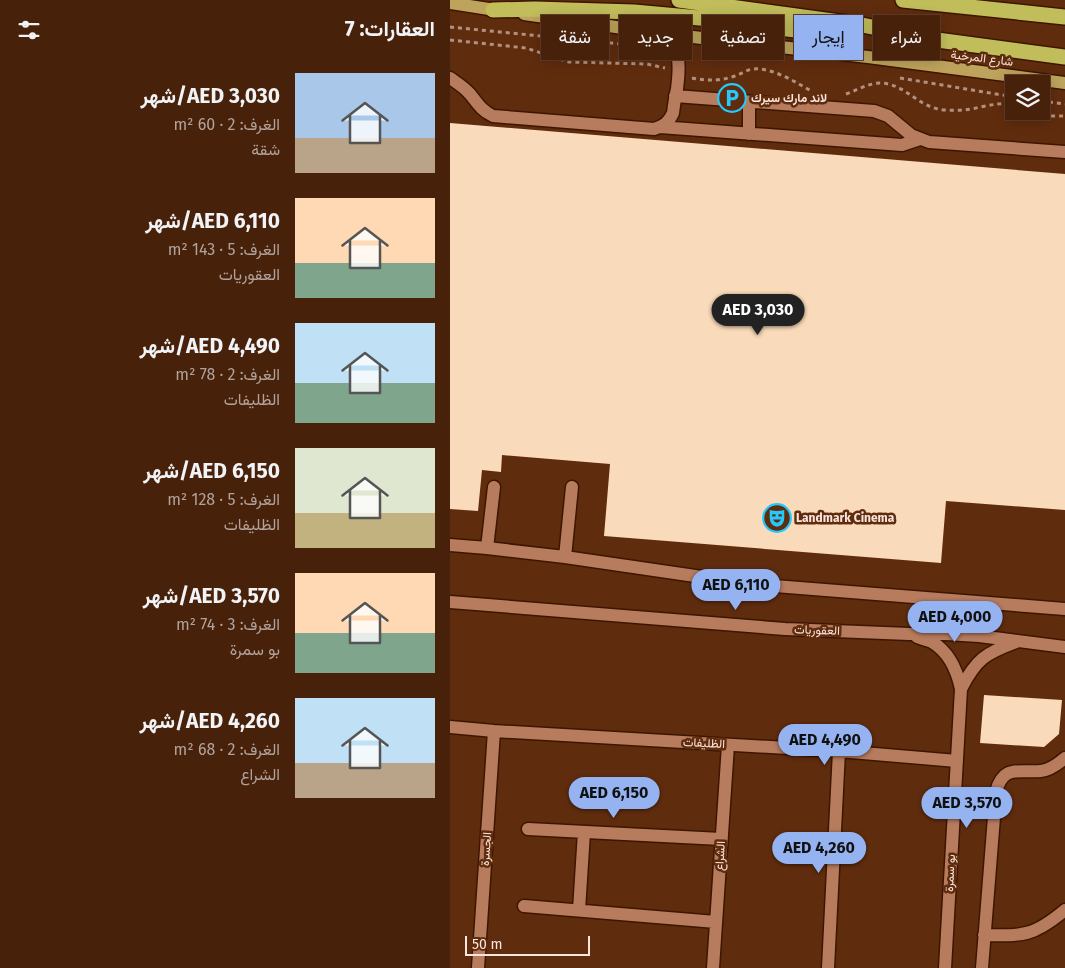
<!DOCTYPE html>
<html lang="ar">
<meta charset="utf-8">
<style>
:root{--surface:#48210a;--page:#522e18;--text:#f1f3f6;--muted:#b1a39c;--line:#603e2b;--accent:#95b2f1}
body{margin:0;font-family:"Fira Sans",Vazirmatn,sans-serif;background:var(--page);color:var(--text);direction:rtl;height:100vh;display:flex;flex-direction:column;font-size:19px;white-space:nowrap}
*{box-sizing:border-box;margin:0}
p{font-size:16px;color:var(--muted)}
.icon{flex:none;width:28px;height:28px;fill:none;stroke:currentColor;stroke-width:2;stroke-linecap:round;stroke-linejoin:round}
.map{position:relative;flex:1;overflow:hidden;direction:ltr}
.details{display:flex;flex-direction:column;background:var(--surface);width:450px}
.details>*{flex:none}
.guide{position:absolute;left:15px;top:15px;width:475px;height:45px;direction:rtl;display:flex;gap:10px}
.controls{position:absolute;left:555px;top:75px;display:grid;gap:10px}
.controls a{display:grid;place-items:center;width:45px;height:45px;border-radius:0px;background:var(--surface);box-shadow:0 2px 12px #0003,0 0 0 1px var(--line);font-size:25px}
.scale{position:absolute;left:15px;bottom:12px;width:125px;box-sizing:border-box;padding-left:5px;border:2px solid #fbe6dd;border-top:0;font-size:14px;line-height:18px;white-space:nowrap;color:#fbe6dd;-webkit-text-stroke:4px #602c0e;paint-order:stroke}
.price{position:absolute;translate:-50% -42px;padding:0 11px;border-radius:18px;background:var(--accent);color:#111;font-size:16px;line-height:32px;filter:drop-shadow(0 1px 2px #0008)}
.price::after{content:'';position:absolute;left:50%;top:30px;width:15px;height:11px;margin-left:-8px;background:inherit;clip-path:polygon(0 0,100% 0,50% 100%)}
.price.selected{background:#222;color:#fff}
ul{padding:0;list-style:none}
li{display:flex;align-items:center;gap:15px;height:125px;padding:0 15px}
li span{display:grid;place-items:center;flex:none;width:140px;height:100px;border-radius:0px;color:#555}
li>.icon{margin-inline-start:auto}
span .icon{width:60px;height:60px;fill:#fffc;stroke-width:1}
li b{font-size:21px}
h2{display:flex;justify-content:space-between;align-items:center;height:60px;padding:0 15px;font-size:21px}
.pill{padding:0 18px;border-radius:0px;background:var(--surface);box-shadow:0 2px 12px #0003,0 0 0 1px var(--line);font-size:18px;line-height:45px}
.pill.selected{background:var(--accent);color:#111}
main{display:flex;flex:1;min-height:0}
.map>svg:first-child{display:block}
</style>
<main>
<div class="map">
<svg width="615" height="968" viewBox="0 0 615 968">
<rect width="100%" height="100%" fill="#602c0e"/>
<path fill="#f9daba" d="M0,123L615,174V510L496,501L491,563L154,536L160,464L52,455L51,472L32,470L28,511L0,509Z
M534,695L612,700L609,734L594,747L530,743Z"/>
<g fill="none" stroke-linecap="round" stroke-linejoin="round">
<defs>
<path id="minor" d="M0,78C7,83 14,87 20,94C28,104 31,110 43,116L204,129C214,126 219,122 223,113C224,105 225,97 227,89C230,65 232,46 208,33
M225,96L424,111L438,116L461,135L479,142L615,152
M210,127L452,145L470,139
M299,134V102
M0,545L37,548L115,557L300,584L615,609
M37,548L44,487
M115,557L122,487
M0,602L335,629L459,634H496L529,636L615,647
M467,637C472,639 477,640 482,642C499,652 507,670 511,689L495,968
M511,689C526,659 536,653 566,642
M0,727L44,731L389,751L507,761
M78,829L271,839
M74,906L266,922
M129,910L134,832
M534,935C574,936 584,936 615,910
M28,968L44,731
M263,968L278,745
M378,968L389,751
M532,968L546,792C553,764 569,773 591,771C600,770 608,764 615,758"/>
<path id="major" d="M0,3L52,11
M74,14L208,33L418,57L615,83"/>
<path id="highway" d="M229,0L412,25L487,40L615,57
M453,0L615,17
M43,10L85,9L184,12L282,21L337,29L373,33L403,30"/>
</defs>
<use href="#minor" stroke="#3d1601" stroke-width="15"/>
<use href="#major" stroke="#3d1601" stroke-width="15"/>
<use href="#highway" stroke="#3d1601" stroke-width="18"/>
<path stroke="#b4917f" stroke-width="3" stroke-dasharray="4 4" stroke-linecap="butt" d="M0,27L181,45
M0,40L76,48L119,62L197,64L215,68
M242,78C257,81 271,81 285,76C291,74 296,70 303,69C321,67 346,82 361,91
M450,78L564,97
M396,94C407,90 417,84 429,83C456,83 467,108 495,110C507,111 519,110 530,107C542,105 552,102 564,105
M591,101L615,104
M578,111L591,116H615"/>
<use href="#minor" stroke="#b77b5e" stroke-width="12"/>
<use href="#major" stroke="#bda35c" stroke-width="12"/>
<use href="#highway" stroke="#c1bd5b" stroke-width="15"/>
</g>
<defs>
<symbol id="parking-ring" viewBox="-11 -11 22 22"><circle r="9.5" fill="#602c0e" stroke="#24c9fe" stroke-width="1.5"/><path d="M-3.5-5.5H1a3.5 3.5 0 0 1 0 7H-1V5.5H-3.5ZM-1-3.4V-.6H.8a1.4 1.4 0 0 0 0-2.8Z" fill="#24c9fe"/></symbol>
<symbol id="theatre-ring" viewBox="-11 -11 22 22"><circle r="9.5" fill="#602c0e" stroke="#24c9fe" stroke-width="1.5"/><path d="M-5-5.5Q0-4 5-5.5V0Q5 5 0 6Q-5 5-5 0ZM-3.3-2.5H-1v1.5H-3.3ZM1-2.5H3.3v1.5H1ZM-2.8 1Q0 5.5 2.8 1Z" fill="#24c9fe"/></symbol>
</defs>
<g fill-rule="evenodd">
<use href="#parking-ring" x="266" y="82" width="32" height="32"/>
<use href="#theatre-ring" x="311" y="502" width="32" height="32"/>
</g>
<g text-anchor="middle" dominant-baseline="central" stroke-width="5" stroke-linejoin="round" paint-order="stroke">
<g font-size="12" fill="#fbe6dd" stroke="#602c0e">
<text transform="translate(532 58) rotate(7)">شارع المرخية</text>
<text transform="translate(367 630) rotate(2)">العقوريات</text>
<text transform="translate(254 743) rotate(3)">الظليفات</text>
<text transform="translate(36 849) rotate(-86)">الجسرة</text>
<text transform="translate(270 856) rotate(-87)">الشراع</text>
<text transform="translate(500 873) rotate(-87)">بو سمرة</text>
</g>
<g font-size="12" font-weight="bold" fill="#fbe6dd" stroke="#602c0e" text-anchor="start">
<text x="301" y="98">لاند مارك سيرك</text>
<text x="346" y="518">Landmark Cinema</text>
</g>
</g>
</svg>
<div class="controls">
<a><svg class="icon" aria-label="layers" viewBox="0 0 24 24"><path d="M12 4l9 5-9 5-9-5zM3 14l9 5 9-5"/></svg></a>
</div>
<div class="scale">50 m</div>
<b class="price selected" style="left:308px;top:336px">AED 3,030</b>
<b class="price" style="left:286px;top:611px">AED 6,110</b>
<b class="price" style="left:505px;top:643px">AED 4,000</b>
<b class="price" style="left:375px;top:766px">AED 4,490</b>
<b class="price" style="left:164px;top:819px">AED 6,150</b>
<b class="price" style="left:517px;top:829px">AED 3,570</b>
<b class="price" style="left:369px;top:874px">AED 4,260</b>
<div class="guide">
<a class="pill">شراء</a>
<a class="pill selected">إيجار</a>
<a class="pill">تصفية</a>
<a class="pill">جديد</a>
<a class="pill">شقة</a>
</div>
</div>
<section class="details">
<h2>العقارات: 7<svg class="icon" aria-label="filters" viewBox="0 0 24 24"><path d="M4 7h16M4 17h16"/><circle cx="9" cy="7" r="2"/><circle cx="15" cy="17" r="2"/></svg></h2>
<ul>
<li><span style="background:linear-gradient(#a9c7e8 65%,#b9a48a 0)"><svg class="icon" aria-label="home" viewBox="0 0 24 24"><path d="M3 11l9-7 9 7M6 9v11h12V9"/></svg></span><div><b>AED 3,030/شهر</b><p>الغرف: 2 · 60 m²</p><p>شقة</p></div></li>
<li><span style="background:linear-gradient(#ffd9b3 65%,#7fa58c 0)"><svg class="icon" aria-label="home" viewBox="0 0 24 24"><path d="M3 11l9-7 9 7M6 9v11h12V9"/></svg></span><div><b>AED 6,110/شهر</b><p>الغرف: 5 · 143 m²</p><p>العقوريات</p></div></li>
<li><span style="background:linear-gradient(#bfe0f5 60%,#7fa58c 0)"><svg class="icon" aria-label="home" viewBox="0 0 24 24"><path d="M3 11l9-7 9 7M6 9v11h12V9"/></svg></span><div><b>AED 4,490/شهر</b><p>الغرف: 2 · 78 m²</p><p>الظليفات</p></div></li>
<li><span style="background:linear-gradient(#dfe7d0 65%,#c2b280 0)"><svg class="icon" aria-label="home" viewBox="0 0 24 24"><path d="M3 11l9-7 9 7M6 9v11h12V9"/></svg></span><div><b>AED 6,150/شهر</b><p>الغرف: 5 · 128 m²</p><p>الظليفات</p></div></li>
<li><span style="background:linear-gradient(#ffd9b3 60%,#7fa58c 0)"><svg class="icon" aria-label="home" viewBox="0 0 24 24"><path d="M3 11l9-7 9 7M6 9v11h12V9"/></svg></span><div><b>AED 3,570/شهر</b><p>الغرف: 3 · 74 m²</p><p>بو سمرة</p></div></li>
<li><span style="background:linear-gradient(#bfe0f5 65%,#b9a48a 0)"><svg class="icon" aria-label="home" viewBox="0 0 24 24"><path d="M3 11l9-7 9 7M6 9v11h12V9"/></svg></span><div><b>AED 4,260/شهر</b><p>الغرف: 2 · 68 m²</p><p>الشراع</p></div></li>
</ul>
</section>
</main>
